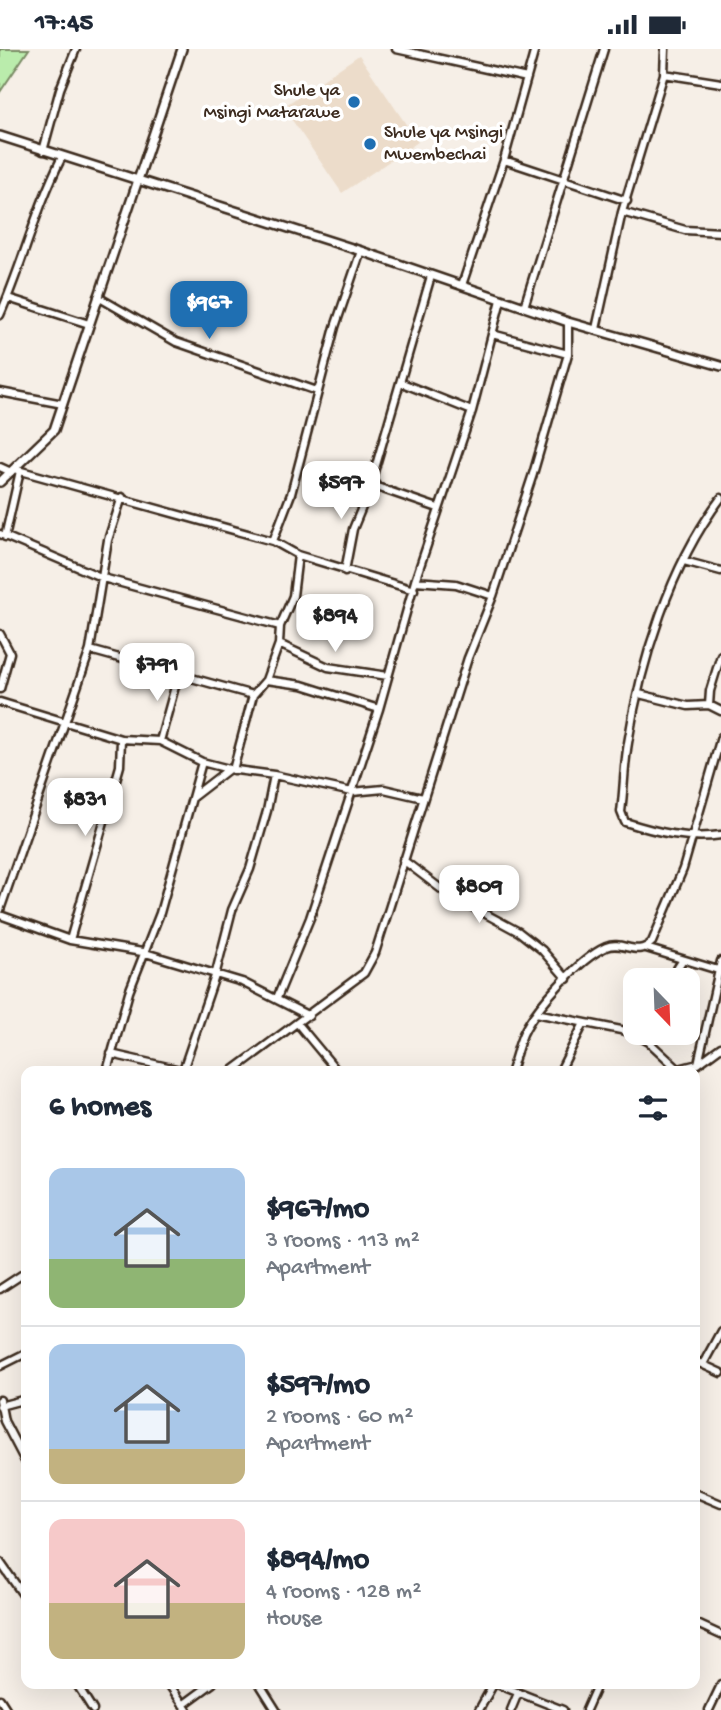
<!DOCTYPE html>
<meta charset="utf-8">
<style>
:root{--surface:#fff;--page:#f2f2f3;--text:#1f2937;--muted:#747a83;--line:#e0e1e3;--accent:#1f6fb2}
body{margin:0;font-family:"Gochi Hand",sans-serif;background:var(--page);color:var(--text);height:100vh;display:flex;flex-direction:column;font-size:26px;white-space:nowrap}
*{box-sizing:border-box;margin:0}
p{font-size:23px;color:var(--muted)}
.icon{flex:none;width:38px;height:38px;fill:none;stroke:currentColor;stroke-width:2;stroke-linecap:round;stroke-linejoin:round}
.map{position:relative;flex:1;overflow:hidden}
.panel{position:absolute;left:21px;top:1017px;width:679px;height:623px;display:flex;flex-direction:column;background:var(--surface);border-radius:14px;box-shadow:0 7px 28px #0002}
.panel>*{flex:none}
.needle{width:46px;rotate:157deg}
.buttons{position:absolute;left:623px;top:919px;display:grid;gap:14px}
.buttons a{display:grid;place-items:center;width:77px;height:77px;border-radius:14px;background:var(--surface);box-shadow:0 7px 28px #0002;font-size:35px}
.price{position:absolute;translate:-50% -60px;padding:0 16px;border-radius:14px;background:#fff;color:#222;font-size:23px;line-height:46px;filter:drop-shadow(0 2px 4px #0008)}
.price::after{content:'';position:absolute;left:50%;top:42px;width:21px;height:16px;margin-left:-10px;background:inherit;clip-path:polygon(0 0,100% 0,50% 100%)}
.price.active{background:var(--accent);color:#fff}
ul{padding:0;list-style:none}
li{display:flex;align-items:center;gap:21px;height:175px;padding:0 28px}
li+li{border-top:2px solid var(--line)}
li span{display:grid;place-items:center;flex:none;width:196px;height:140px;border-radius:14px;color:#555}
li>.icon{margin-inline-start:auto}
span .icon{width:84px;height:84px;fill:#fffc;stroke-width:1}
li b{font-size:30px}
h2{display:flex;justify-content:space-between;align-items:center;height:84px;padding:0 28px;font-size:30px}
.status{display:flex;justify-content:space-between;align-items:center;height:49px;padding:0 35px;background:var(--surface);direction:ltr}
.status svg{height:19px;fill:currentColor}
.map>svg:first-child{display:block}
</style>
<div class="status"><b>17:45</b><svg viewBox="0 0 49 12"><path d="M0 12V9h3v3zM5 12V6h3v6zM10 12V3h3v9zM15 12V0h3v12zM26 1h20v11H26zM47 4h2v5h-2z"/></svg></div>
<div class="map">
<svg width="721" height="1661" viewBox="0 0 721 1661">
<rect width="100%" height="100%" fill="#f6efe7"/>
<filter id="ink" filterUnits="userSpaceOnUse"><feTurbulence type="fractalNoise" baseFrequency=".0143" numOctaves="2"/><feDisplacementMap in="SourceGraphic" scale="14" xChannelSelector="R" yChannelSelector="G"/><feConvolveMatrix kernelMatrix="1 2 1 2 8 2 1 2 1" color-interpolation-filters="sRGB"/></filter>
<g filter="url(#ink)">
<path fill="#ecdcca" d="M359,6L418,93L342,144L283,58Z"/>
<path fill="#baecac" stroke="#7a8b65" stroke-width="2" d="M0,0H29L0,43Z"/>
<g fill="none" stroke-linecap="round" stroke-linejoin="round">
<defs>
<path id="minor" d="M396,0L527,29
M664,25L721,34
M43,102L60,40L76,0
M504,111L627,152
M622,163L685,181L721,183
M431,227L372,430L377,438L438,459
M462,236L504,111L535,0
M98,248L176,293L317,342
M8,249L89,275
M524,258L604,0
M0,266C23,214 36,159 62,108
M596,280L622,163L664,25L665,0
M492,285L568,305
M402,334L472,362
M0,343L63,355
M0,418L11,423
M14,420L273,492L298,506L414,541
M721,449C670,517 641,611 628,694C624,717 624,740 621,763L625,773C656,783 689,791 721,786
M0,485L103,529L280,577
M5,488L20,422
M273,492L291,445L335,278L361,202
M684,512L721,522
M345,522L353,480L372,434
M415,532L456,535L493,547
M0,585L10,604L0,640
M279,595L328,618L388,627
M90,601L253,646
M266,631L302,636L379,660
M639,645L688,657L709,656L721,662
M0,653L121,690L160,692L202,713L229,720L274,726L352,743L384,740L423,749
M709,656L710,642L721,606
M160,692L179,623
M233,721L253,646L266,631L279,595L280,577L293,547L298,506
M194,747L229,720
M403,811L445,843L519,883L542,901L567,930
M0,861L90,601L108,491L122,448
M0,866L70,891L142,903L242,933L309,967
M70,891L120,717L121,690
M646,899L718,921
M670,931L682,912
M277,949L310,869L379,660L415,532L472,362L501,251
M536,964L631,983L649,993L678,1020
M298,975L337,1022
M111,1005L185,1022
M698,1015L721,912
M183,1021L215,927L232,861L250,820L267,762L274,726
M107,1022L129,943L160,864L202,713
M232,1022L364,924L375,904L468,609L493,547L533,425L568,305V273
M511,1022C515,1010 518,997 523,985C535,959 579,910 606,898C623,891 637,909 652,893L683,820L721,688
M560,1022L584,974
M671,1022L698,1015L721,998
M0,1240L26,1223
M695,1312L721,1324
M703,1315L721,1282
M0,1317L26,1304
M0,1351L4,1372L26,1414
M0,1357L26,1350
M695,1444L721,1455
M0,1513L26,1550
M695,1574L721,1586
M76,1634L93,1661
M168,1634L187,1661
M259,1634L276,1661
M0,1650L7,1661
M183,1656L213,1634
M479,1661L494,1634L563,1661
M511,1661L518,1644
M586,1661L598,1634
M709,1661L721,1636"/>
<path id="tertiary" d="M0,87L361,202L568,273L721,317
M0,433L54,381L182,0"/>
</defs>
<use href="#minor" stroke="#3b2a1e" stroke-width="11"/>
<use href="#tertiary" stroke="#3b2a1e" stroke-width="12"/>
<use href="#minor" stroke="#fff" stroke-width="6"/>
<use href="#tertiary" stroke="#fff" stroke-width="7"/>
</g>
</g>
<g fill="#1f6fb2" stroke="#fff" stroke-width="2.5">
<circle cx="354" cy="53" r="7"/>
<circle cx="370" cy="95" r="7"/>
</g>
<g text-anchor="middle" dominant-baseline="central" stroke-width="7" stroke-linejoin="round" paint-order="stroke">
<g font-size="19" fill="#3b2a1e" stroke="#fff" text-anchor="end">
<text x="340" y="42">Shule ya<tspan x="340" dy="22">Msingi Matarawe</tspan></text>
<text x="384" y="84" text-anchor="start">Shule ya Msingi<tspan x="384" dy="22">Mwembechai</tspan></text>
</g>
</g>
</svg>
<div class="buttons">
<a><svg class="needle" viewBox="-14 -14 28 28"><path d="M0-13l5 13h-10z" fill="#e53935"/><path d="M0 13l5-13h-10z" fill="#747a83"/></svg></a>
</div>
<b class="price active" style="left:209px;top:292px">$967</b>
<b class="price" style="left:341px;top:472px">$597</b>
<b class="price" style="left:335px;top:605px">$894</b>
<b class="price" style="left:157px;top:654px">$791</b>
<b class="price" style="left:85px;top:789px">$831</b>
<b class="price" style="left:479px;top:876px">$809</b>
<section class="panel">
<h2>6 homes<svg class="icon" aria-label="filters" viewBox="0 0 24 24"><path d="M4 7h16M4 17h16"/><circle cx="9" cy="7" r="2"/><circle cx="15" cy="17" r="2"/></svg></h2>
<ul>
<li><span style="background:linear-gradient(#a9c7e8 65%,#8fb573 0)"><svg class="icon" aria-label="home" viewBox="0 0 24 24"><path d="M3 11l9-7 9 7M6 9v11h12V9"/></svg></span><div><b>$967/mo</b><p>3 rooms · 113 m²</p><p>Apartment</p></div></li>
<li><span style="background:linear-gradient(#a9c7e8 75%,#c2b280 0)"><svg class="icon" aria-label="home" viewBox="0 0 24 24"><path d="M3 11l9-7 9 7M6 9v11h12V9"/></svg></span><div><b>$597/mo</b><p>2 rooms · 60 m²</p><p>Apartment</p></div></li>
<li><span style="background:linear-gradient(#f6c9c9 60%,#c2b280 0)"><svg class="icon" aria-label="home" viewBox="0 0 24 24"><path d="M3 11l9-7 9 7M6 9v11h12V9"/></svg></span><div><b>$894/mo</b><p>4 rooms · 128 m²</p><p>House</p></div></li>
</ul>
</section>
</div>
